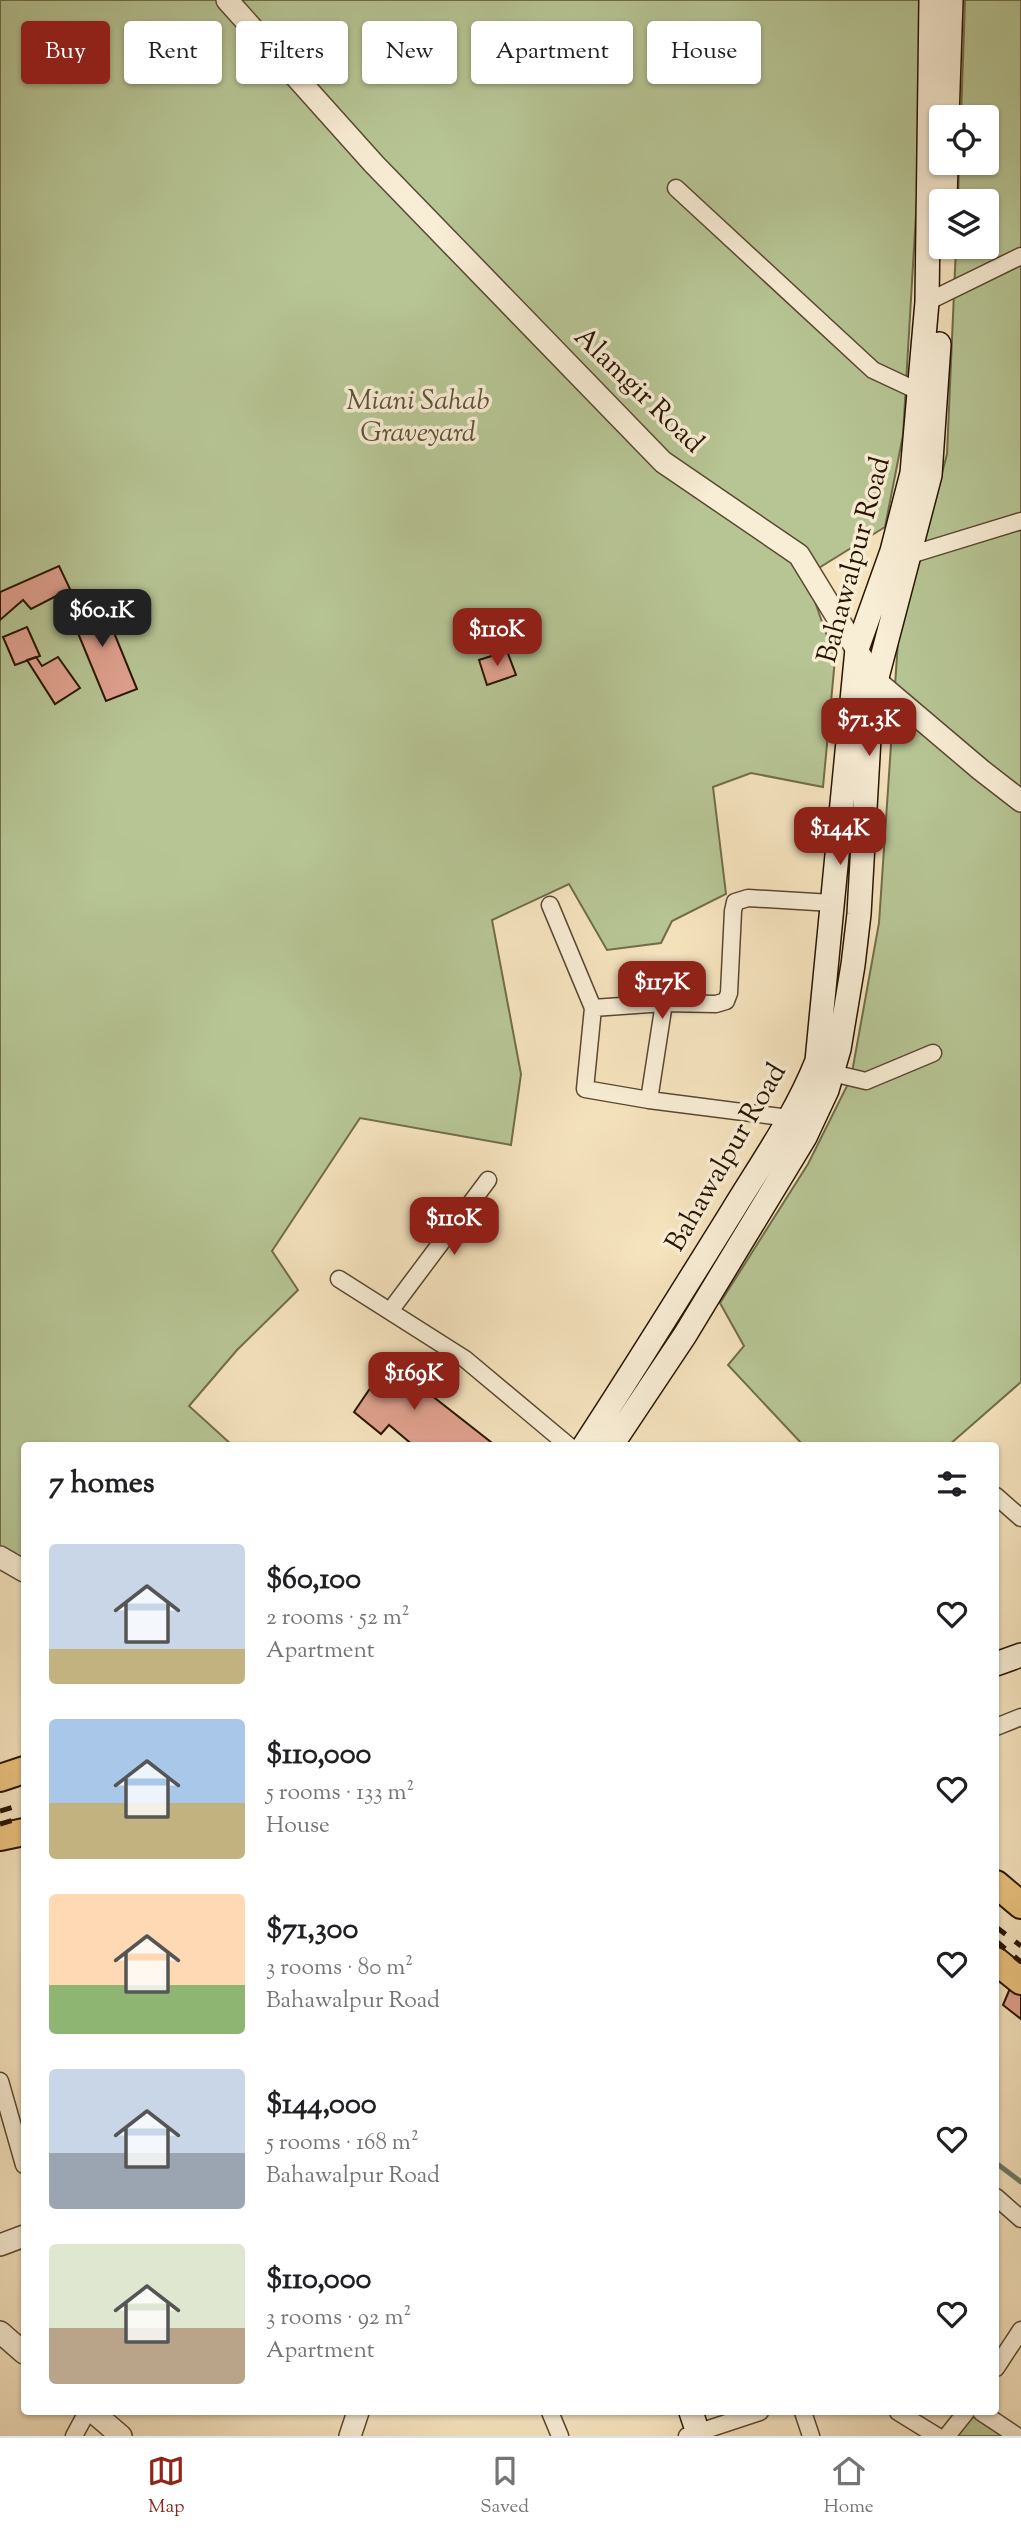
<!DOCTYPE html>
<meta charset="utf-8">
<style>
:root{--surface:#fff;--page:#f2f2f2;--text:#202124;--muted:#757577;--line:#e0e0e0;--accent:#8f2418}
body{margin:0;font-family:"Sorts Mill Goudy",serif;background:var(--page);color:var(--text);height:100vh;display:flex;flex-direction:column;font-size:26px;white-space:nowrap}
*{box-sizing:border-box;margin:0}
p{font-size:23px;color:var(--muted)}
.icon{flex:none;width:38px;height:38px;fill:none;stroke:currentColor;stroke-width:2;stroke-linecap:round;stroke-linejoin:round}
.map{position:relative;flex:1;overflow:hidden}
.details{position:absolute;left:21px;top:1442px;width:978px;height:973px;display:flex;flex-direction:column;background:var(--surface);border-radius:7px;box-shadow:0 2px 5px #0004}
.details>*{flex:none}
.top-card{position:absolute;left:21px;top:21px;width:980px;height:63px;display:flex;gap:14px}
.controls{position:absolute;left:929px;top:105px;display:grid;gap:14px}
.controls a{display:grid;place-items:center;width:70px;height:70px;border-radius:7px;background:var(--surface);box-shadow:0 2px 5px #0004;font-size:35px}
.price{position:absolute;translate:-50% -60px;padding:0 16px;border-radius:14px;background:var(--accent);color:#fff;font-size:23px;line-height:46px;filter:drop-shadow(0 2px 4px #0008)}
.price::after{content:'';position:absolute;left:50%;top:42px;width:21px;height:16px;margin-left:-10px;background:inherit;clip-path:polygon(0 0,100% 0,50% 100%)}
.price.selected{background:#222;color:#fff}
ul{padding:0;list-style:none}
li{display:flex;align-items:center;gap:21px;height:175px;padding:0 28px}
li span{display:grid;place-items:center;flex:none;width:196px;height:140px;border-radius:7px;color:#555}
li>.icon{margin-inline-start:auto}
span .icon{width:84px;height:84px;fill:#fffc;stroke-width:1}
li b{font-size:30px}
h2{display:flex;justify-content:space-between;align-items:center;height:84px;padding:0 28px;font-size:30px}
.chip{padding:0 24px;border-radius:7px;background:var(--surface);box-shadow:0 2px 5px #0004;font-size:24px;line-height:63px}
.chip.selected{background:var(--accent);color:#fff}
.tabs{display:flex;justify-content:space-around;align-items:center;height:98px;border-top:2px solid var(--line);background:var(--surface);font-size:19px;color:var(--muted)}
.tabs a{display:grid;justify-items:center;gap:4px}
.tabs .selected{color:var(--accent)}
.map>svg:first-child{display:block}
</style>
<div class="map">
<svg width="1021" height="2436" viewBox="0 0 1021 2436">
<rect width="100%" height="100%" fill="#f5e3be"/>
<filter id="stains"><feTurbulence type="fractalNoise" baseFrequency=".00286" numOctaves="4"/><feColorMatrix values="0 0 0 0 .2 0 0 0 0 .09 0 0 0 0 .02 0 0 0 .5 -.17"/></filter>
<radialGradient id="worn" r=".72"><stop offset=".6" stop-color="#630" stop-opacity="0"/><stop offset="1" stop-color="#630" stop-opacity=".3"/></radialGradient>
<path fill="#b7c595" stroke="#706d4a" stroke-width="2" d="M0,0H921L920,146L903,435L885,527L806,576L835,659L823,787L751,773L713,787L726,894L672,921L661,943L607,950L569,884L492,920L521,1074L511,1145L360,1118L272,1251L298,1290L237,1350L189,1406L232,1445L24,1446V1571L0,1557Z
M965,0H1021V1382L949,1445H803L728,1365L744,1346L720,1303L808,1164L851,1078L879,923L898,641L947,454L956,247H987V201H958L959,163H987V117H961Z
M972,2412L1008,2436H940Z"/>
<g fill="none" stroke-linecap="round" stroke-linejoin="round">
<path stroke="#6e7b67" stroke-width="5" d="M996,2163L1021,2182"/>
</g>
<path fill="#e0a18f" stroke="#281500" stroke-width="2" d="M59,566L70,589L31,609L23,600L0,620V592Z
M99,596L137,689L106,701L68,609Z
M27,627L40,656L15,665L3,637Z
M507,651L516,675L487,685L479,660Z
M36,657L42,666L58,657L80,688L55,704L27,660Z
M392,1356L407,1367L403,1373L496,1446H414L389,1425L381,1434L354,1412Z
M1021,1971V2019L1003,2005L1011,1986Z"/>
<g fill="none" stroke-linecap="round" stroke-linejoin="round">
<defs>
<path id="minor" d="M676,188L873,370L920,392
M927,302L1021,256
M910,555L1021,521
M550,905L593,1008L585,1089L649,1100L789,1118
M593,1008L664,1003L716,1004L726,1001L729,993L733,911L735,902L748,898L832,903
M832,1073L866,1081L933,1053
M649,1100L664,1003
M339,1279L465,1359L569,1446
M390,1311L488,1180
M996,1496L1021,1518
M996,1727L1021,1717
M0,2081L24,2165
M996,2197L1021,2219
M996,2368L1021,2330
M550,2412L560,2436
M803,2412L811,2436
M898,2412L937,2436
M981,2412L1017,2436
M74,2436L87,2412
M687,2436L760,2412
M947,2436L966,2412"/>
<path id="tertiary" d="M227,0L374,164L663,462L799,555L876,681L981,770L1021,801
M0,1557L24,1571
M0,2245L24,2236
M0,2332L24,2353
M93,2412L121,2436
M350,2436L358,2412"/>
<path id="secondary" d="M947,117L951,0
M945,201L946,163
M584,1446C635,1368 684,1289 733,1210C763,1161 796,1114 817,1061L857,649L892,551L912,473L927,302L931,0
M611,1446L685,1335L805,1137L827,1090L839,1049L853,965L859,914L869,738L876,681L930,475L939,344
M996,1664L1021,1655
M691,2412L699,2436"/>
<path id="primary" d="M0,1778L24,1770
M0,1837L24,1832
M996,1884L1021,1905
M996,1961L1021,1981"/>
</defs>
<use href="#minor" stroke="#5b4830" stroke-width="19"/>
<use href="#tertiary" stroke="#5b4830" stroke-width="24"/>
<use href="#secondary" stroke="#281500" stroke-width="26"/>
<use href="#primary" stroke="#281500" stroke-width="30"/>
<use href="#minor" stroke="#f8edd5" stroke-width="16"/>
<use href="#tertiary" stroke="#f8edd5" stroke-width="21"/>
<use href="#secondary" stroke="#f8edd5" stroke-width="23"/>
<use href="#primary" stroke="#eac27f" stroke-width="26"/>
<path stroke="#281500" stroke-width="5" stroke-dasharray="12 12" stroke-linecap="butt" d="M0,1811L24,1804
M0,1824L24,1817
M996,1927L1021,1946
M996,1941L1021,1962"/>
</g>
<g text-anchor="middle" dominant-baseline="central" stroke-width="7" stroke-linejoin="round" paint-order="stroke">
<g font-size="28" fill="#281500" stroke="#f8edd5">
<text transform="translate(638 391) rotate(44)">Alamgir Road</text>
<text transform="translate(855 560) rotate(-75)">Bahawalpur Road</text>
<text transform="translate(727 1158) rotate(-60)">Bahawalpur Road</text>
</g>
<g font-size="28" font-style="italic" fill="#5a5334" stroke="#f8edd5">
<text x="418" y="402">Miani Sahab<tspan x="418" dy="32">Graveyard</tspan></text>
</g>
</g>
<rect width="100%" height="100%" filter="url(#stains)"/>
<rect width="100%" height="100%" fill="url(#worn)"/>
</svg>
<div class="controls">
<a><svg class="icon" aria-label="locate" viewBox="0 0 24 24"><circle cx="12" cy="12" r="6"/><path d="M12 2v4M12 18v4M2 12h4M18 12h4"/></svg></a>
<a><svg class="icon" aria-label="layers" viewBox="0 0 24 24"><path d="M12 4l9 5-9 5-9-5zM3 14l9 5 9-5"/></svg></a>
</div>
<b class="price selected" style="left:102px;top:649px">$60.1K</b>
<b class="price" style="left:497px;top:668px">$110K</b>
<b class="price" style="left:869px;top:758px">$71.3K</b>
<b class="price" style="left:840px;top:867px">$144K</b>
<b class="price" style="left:662px;top:1021px">$117K</b>
<b class="price" style="left:454px;top:1257px">$110K</b>
<b class="price" style="left:414px;top:1412px">$169K</b>
<div class="top-card">
<a class="chip selected">Buy</a>
<a class="chip">Rent</a>
<a class="chip">Filters</a>
<a class="chip">New</a>
<a class="chip">Apartment</a>
<a class="chip">House</a>
</div>
<section class="details">
<h2>7 homes<svg class="icon" aria-label="filters" viewBox="0 0 24 24"><path d="M4 7h16M4 17h16"/><circle cx="9" cy="7" r="2"/><circle cx="15" cy="17" r="2"/></svg></h2>
<ul>
<li><span style="background:linear-gradient(#c9d6e8 75%,#c2b280 0)"><svg class="icon" aria-label="home" viewBox="0 0 24 24"><path d="M3 11l9-7 9 7M6 9v11h12V9"/></svg></span><div><b>$60,100</b><p>2 rooms · 52 m²</p><p>Apartment</p></div><svg class="icon" aria-label="heart" viewBox="0 0 24 24"><path d="M12 20l-8-8c-3-5 5-10 8-4 3-6 11-1 8 4z"/></svg></li>
<li><span style="background:linear-gradient(#a9c7e8 60%,#c2b280 0)"><svg class="icon" aria-label="home" viewBox="0 0 24 24"><path d="M3 11l9-7 9 7M6 9v11h12V9"/></svg></span><div><b>$110,000</b><p>5 rooms · 133 m²</p><p>House</p></div><svg class="icon" aria-label="heart" viewBox="0 0 24 24"><path d="M12 20l-8-8c-3-5 5-10 8-4 3-6 11-1 8 4z"/></svg></li>
<li><span style="background:linear-gradient(#ffd9b3 65%,#8fb573 0)"><svg class="icon" aria-label="home" viewBox="0 0 24 24"><path d="M3 11l9-7 9 7M6 9v11h12V9"/></svg></span><div><b>$71,300</b><p>3 rooms · 80 m²</p><p>Bahawalpur Road</p></div><svg class="icon" aria-label="heart" viewBox="0 0 24 24"><path d="M12 20l-8-8c-3-5 5-10 8-4 3-6 11-1 8 4z"/></svg></li>
<li><span style="background:linear-gradient(#c9d6e8 60%,#9aa5b1 0)"><svg class="icon" aria-label="home" viewBox="0 0 24 24"><path d="M3 11l9-7 9 7M6 9v11h12V9"/></svg></span><div><b>$144,000</b><p>5 rooms · 168 m²</p><p>Bahawalpur Road</p></div><svg class="icon" aria-label="heart" viewBox="0 0 24 24"><path d="M12 20l-8-8c-3-5 5-10 8-4 3-6 11-1 8 4z"/></svg></li>
<li><span style="background:linear-gradient(#dfe7d0 60%,#b9a48a 0)"><svg class="icon" aria-label="home" viewBox="0 0 24 24"><path d="M3 11l9-7 9 7M6 9v11h12V9"/></svg></span><div><b>$110,000</b><p>3 rooms · 92 m²</p><p>Apartment</p></div><svg class="icon" aria-label="heart" viewBox="0 0 24 24"><path d="M12 20l-8-8c-3-5 5-10 8-4 3-6 11-1 8 4z"/></svg></li>
</ul>
</section>
</div>
<nav class="tabs">
<a class="selected"><svg class="icon" aria-label="map" viewBox="0 0 24 24"><path d="M3 6l6-2 6 2 6-2v14l-6 2-6-2-6 2zM9 4v14M15 6v14"/></svg>Map</a>
<a><svg class="icon" aria-label="saved" viewBox="0 0 24 24"><path d="M7 4h10v16l-5-4-5 4z"/></svg>Saved</a>
<a><svg class="icon" aria-label="home" viewBox="0 0 24 24"><path d="M3 11l9-7 9 7M6 9v11h12V9"/></svg>Home</a>
</nav>
